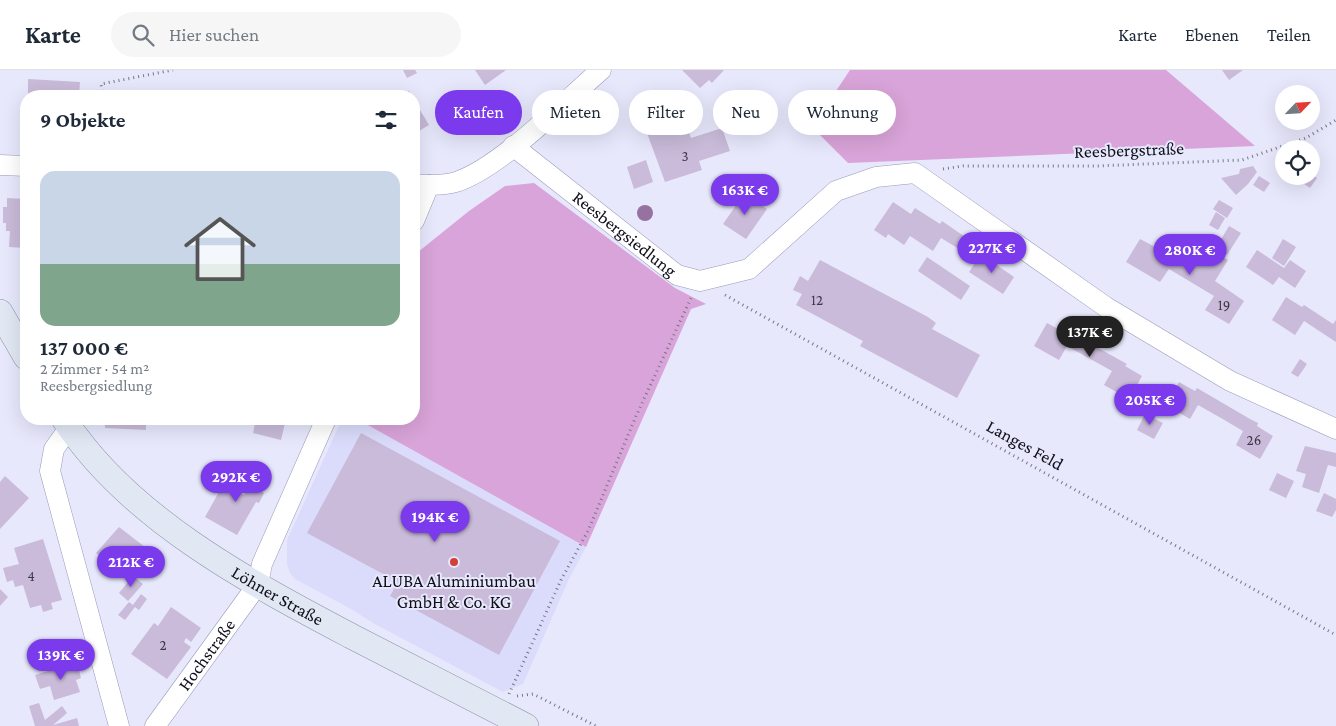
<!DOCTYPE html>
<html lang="de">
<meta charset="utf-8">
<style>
:root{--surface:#fff;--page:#f6f6f7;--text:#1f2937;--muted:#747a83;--line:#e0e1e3;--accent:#7c3aed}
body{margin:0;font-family:"Crimson Pro",serif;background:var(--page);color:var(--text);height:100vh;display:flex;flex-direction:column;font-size:19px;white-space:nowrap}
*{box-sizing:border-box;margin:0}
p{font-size:16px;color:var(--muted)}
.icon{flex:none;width:28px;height:28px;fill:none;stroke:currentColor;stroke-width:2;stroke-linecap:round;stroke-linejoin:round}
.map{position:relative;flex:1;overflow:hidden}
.sheet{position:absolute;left:20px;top:20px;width:400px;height:335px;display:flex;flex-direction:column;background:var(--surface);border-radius:20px;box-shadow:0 5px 20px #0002}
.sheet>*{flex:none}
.top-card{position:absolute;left:435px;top:20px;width:475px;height:45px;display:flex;gap:10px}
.needle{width:32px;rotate:65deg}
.fabs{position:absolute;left:1275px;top:15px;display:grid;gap:10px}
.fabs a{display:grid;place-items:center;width:45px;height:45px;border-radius:50%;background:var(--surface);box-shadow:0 5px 20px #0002;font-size:25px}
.price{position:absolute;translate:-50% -42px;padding:0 11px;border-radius:18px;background:var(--accent);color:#fff;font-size:16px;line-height:32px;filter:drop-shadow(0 1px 2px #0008)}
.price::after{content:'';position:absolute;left:50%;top:30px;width:15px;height:11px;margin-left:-8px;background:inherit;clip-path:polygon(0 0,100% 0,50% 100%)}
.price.on{background:#222;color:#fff}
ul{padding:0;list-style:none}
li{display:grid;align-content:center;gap:10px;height:265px;padding:0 20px}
li span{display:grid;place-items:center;height:155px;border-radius:15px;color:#555}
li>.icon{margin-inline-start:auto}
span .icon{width:90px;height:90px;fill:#fffc;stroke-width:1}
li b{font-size:21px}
h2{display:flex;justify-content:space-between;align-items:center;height:60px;padding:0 20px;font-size:21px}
.tag{padding:0 18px;border-radius:22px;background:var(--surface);box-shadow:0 5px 20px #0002;font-size:18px;line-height:45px}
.tag.on{background:var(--accent);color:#fff}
header{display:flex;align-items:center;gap:30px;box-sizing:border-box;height:70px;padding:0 25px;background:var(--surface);border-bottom:1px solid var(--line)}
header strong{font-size:24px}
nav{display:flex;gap:28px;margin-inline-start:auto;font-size:18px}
.search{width:350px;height:45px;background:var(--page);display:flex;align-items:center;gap:12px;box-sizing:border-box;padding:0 18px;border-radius:28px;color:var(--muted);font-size:19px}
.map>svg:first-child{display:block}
</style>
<header>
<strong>Karte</strong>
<div class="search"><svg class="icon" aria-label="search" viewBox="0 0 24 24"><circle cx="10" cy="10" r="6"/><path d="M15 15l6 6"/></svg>Hier suchen</div>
<nav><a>Karte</a><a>Ebenen</a><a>Teilen</a></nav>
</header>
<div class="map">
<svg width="1336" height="656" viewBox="0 0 1336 656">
<rect width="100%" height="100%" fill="#e7e8fc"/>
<path fill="#dbdcfb" d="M342,349H357L586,477L569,509L523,614L503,622L373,553L351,539L295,509L290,503L287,494V470Z"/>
<path fill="#d9a4d9" d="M850,0H1166L1255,76L848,93L812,57Z
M534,113L675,218L706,234L691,239L586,477L357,349H414V191L418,182L469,141L505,116Z"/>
<path fill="#c9bbd9" d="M403,0H415L417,3L407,8Z
M475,0H506L485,15Z
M682,0H724L712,13L709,10L700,18Z
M1222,0H1243L1229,10Z
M28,9L80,12L79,26H28Z
M313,20L314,26H283V25Z
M272,21L273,26H259V24Z
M409,21L412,26H398Z
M414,30L429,55L414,64Z
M685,50L691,68L722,58L730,81L699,91L702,100L665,112L647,63Z
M646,90L653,112L634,119L627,97Z
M1253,96L1257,102L1248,114L1236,125L1221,108L1239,104L1240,99Z
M1311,104L1317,108L1310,118L1297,109L1299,106H1311Z
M1259,106L1270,113L1264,122L1253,115Z
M744,124L767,139L746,169L723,154Z
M7,128L26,129V178L9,177L10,161H6V153H3V137H7Z
M1219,130L1233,138L1227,148L1213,139Z
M893,132L911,144L915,138L940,154L942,151L971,171L964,182L941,168L933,181L910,166L904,175L888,164L886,168L874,160Z
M1216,142L1225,148L1218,160L1209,155Z
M1229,156L1241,163L1227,185L1216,178Z
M1140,169L1191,196L1198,185L1206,189L1212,180L1228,190L1215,211L1244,231L1229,254L1205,240L1214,226L1169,199L1160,212L1126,192Z
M1283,169L1296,177L1284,196L1272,188Z
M1257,180L1284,198L1290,190L1306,201L1295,218L1279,207L1273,215L1246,197Z
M981,184L1014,207L1003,224L969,202Z
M927,187L970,216L961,230L918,201Z
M820,190L928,247L936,253L932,259L980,285L957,328L860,276L863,271L796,235L802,224L793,220L800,206L808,211Z
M1286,227L1302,237L1304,235L1333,254L1336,250V272L1304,251L1295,265L1272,250Z
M1047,253L1064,262L1065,260L1073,264L1127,294L1125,296L1142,306L1129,329L1104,315L1112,301L1067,276L1059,290L1034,276Z
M1300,289L1307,294L1298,307L1291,303Z
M1179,312L1195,321L1197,318L1250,349L1258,353L1257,356L1273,366L1260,389L1236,375L1243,361L1221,348L1198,335L1190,349L1166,335Z
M1145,344L1163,353L1154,369L1137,360Z
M105,349H146V360L105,358Z
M256,349H286L281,370L253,363Z
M361,363L560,471L499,585L390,526L398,512L307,463Z
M1305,376L1336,383V397L1328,395L1319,423L1302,417L1306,404L1296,401Z
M248,399L267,410L261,421L264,423L259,433L256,432L237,465L205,447L224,413L244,425L250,416L242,411Z
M1277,403L1294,411L1286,428L1269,420Z
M5,406L29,428L0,459V412Z
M1324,423L1336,429V440L1332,447L1316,441Z
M119,457L154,484L141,500L135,496L126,506L96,483Z
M43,469L62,530L51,533L53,539L43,542L41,535L30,538L23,515L15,517L13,510L7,512L3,498L19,494L14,478Z
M133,506L143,514L128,531L119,523Z
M0,519L8,527L0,536Z
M141,524L147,529L139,540L135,537L125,550L118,545L129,532L133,535Z
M171,537L201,558L191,572L186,568L184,572L191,577L167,609L131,584L154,553L158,556Z
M77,592L81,608L76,610L80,622L54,630L50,616L40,619L35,605Z
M39,633L45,650L62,636L67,643L53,655L77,648L79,656H35L29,636Z"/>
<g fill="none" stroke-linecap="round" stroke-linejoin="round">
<defs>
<g id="minor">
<path id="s1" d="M513,76L677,205L700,211L749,199L836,121L876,107L915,103L1106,237L1230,311L1336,359"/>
<path d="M0,95L26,96"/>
<path d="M414,115C427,115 443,116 456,112C500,98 565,31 601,0"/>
<path d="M414,151L429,115"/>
<path d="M69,358L54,379L50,401L119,656"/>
<path id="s2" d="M155,656L258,514L262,494L326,349"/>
</g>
<g id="major">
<path d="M0,242L26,287"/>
<path id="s3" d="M64,349C128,448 249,512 351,566C409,596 467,626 526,656"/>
</g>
</defs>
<use href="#minor" stroke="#999ab8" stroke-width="21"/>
<use href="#major" stroke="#8a91a2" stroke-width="26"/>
<path stroke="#767685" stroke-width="3" stroke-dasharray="1 4" stroke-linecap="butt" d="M103,26L101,14L173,0
M943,99L963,96H1097L1242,90L1306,68L1336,50
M725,225L1336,565
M509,624L561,510L588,461L636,346L691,228
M517,626L533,624L596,656"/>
<use href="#minor" stroke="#fff" stroke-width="20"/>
<use href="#major" stroke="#e1e8f4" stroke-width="25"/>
</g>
<circle fill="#9672a1" cx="645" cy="143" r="8"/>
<circle fill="#ce4038" stroke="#e7e8fc" stroke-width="2" cx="454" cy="492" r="5"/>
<g text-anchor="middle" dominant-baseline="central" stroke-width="4" stroke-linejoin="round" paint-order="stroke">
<g font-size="15" fill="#3e3949">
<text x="685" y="86">3</text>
<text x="817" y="230">12</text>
<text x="1224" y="235">19</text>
<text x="1254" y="370">26</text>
<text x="31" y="506">4</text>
<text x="163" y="575">2</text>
</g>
<g font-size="18" fill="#0f0e19" stroke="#e7e8fc">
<text transform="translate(1129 80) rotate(-2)">Reesbergstraße</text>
<text stroke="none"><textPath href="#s1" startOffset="142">Reesbergsiedlung</textPath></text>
<text transform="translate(1025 375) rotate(29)">Langes Feld</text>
<text stroke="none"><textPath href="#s3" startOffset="280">Löhner Straße</textPath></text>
<text stroke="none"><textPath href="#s2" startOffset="88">Hochstraße</textPath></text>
</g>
<g font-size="18" fill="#0f0e19" stroke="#e7e8fc">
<text x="454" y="511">ALUBA Aluminiumbau<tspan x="454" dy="21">GmbH &amp; Co. KG</tspan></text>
</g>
</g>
</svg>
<div class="fabs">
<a><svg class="needle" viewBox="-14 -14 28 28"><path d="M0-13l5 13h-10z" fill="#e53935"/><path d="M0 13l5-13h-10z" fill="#747a83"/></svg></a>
<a><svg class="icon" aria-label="locate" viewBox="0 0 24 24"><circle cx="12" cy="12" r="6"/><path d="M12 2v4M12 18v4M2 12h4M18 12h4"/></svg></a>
</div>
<b class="price" style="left:745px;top:146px">163K €</b>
<b class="price" style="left:992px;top:204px">227K €</b>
<b class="price" style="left:1190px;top:206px">280K €</b>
<b class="price on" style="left:1090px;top:288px">137K €</b>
<b class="price" style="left:1150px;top:356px">205K €</b>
<b class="price" style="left:236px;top:433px">292K €</b>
<b class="price" style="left:435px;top:473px">194K €</b>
<b class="price" style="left:131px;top:518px">212K €</b>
<b class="price" style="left:61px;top:611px">139K €</b>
<div class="top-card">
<a class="tag on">Kaufen</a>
<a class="tag">Mieten</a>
<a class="tag">Filter</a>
<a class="tag">Neu</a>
<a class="tag">Wohnung</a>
</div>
<section class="sheet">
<h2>9 Objekte<svg class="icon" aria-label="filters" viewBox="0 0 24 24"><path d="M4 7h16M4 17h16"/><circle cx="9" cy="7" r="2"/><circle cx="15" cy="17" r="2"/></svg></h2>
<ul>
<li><span style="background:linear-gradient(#c9d6e8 60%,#7fa58c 0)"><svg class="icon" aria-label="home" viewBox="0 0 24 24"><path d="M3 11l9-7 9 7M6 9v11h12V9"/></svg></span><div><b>137 000 €</b><p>2 Zimmer · 54 m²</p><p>Reesbergsiedlung</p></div></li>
</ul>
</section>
</div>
